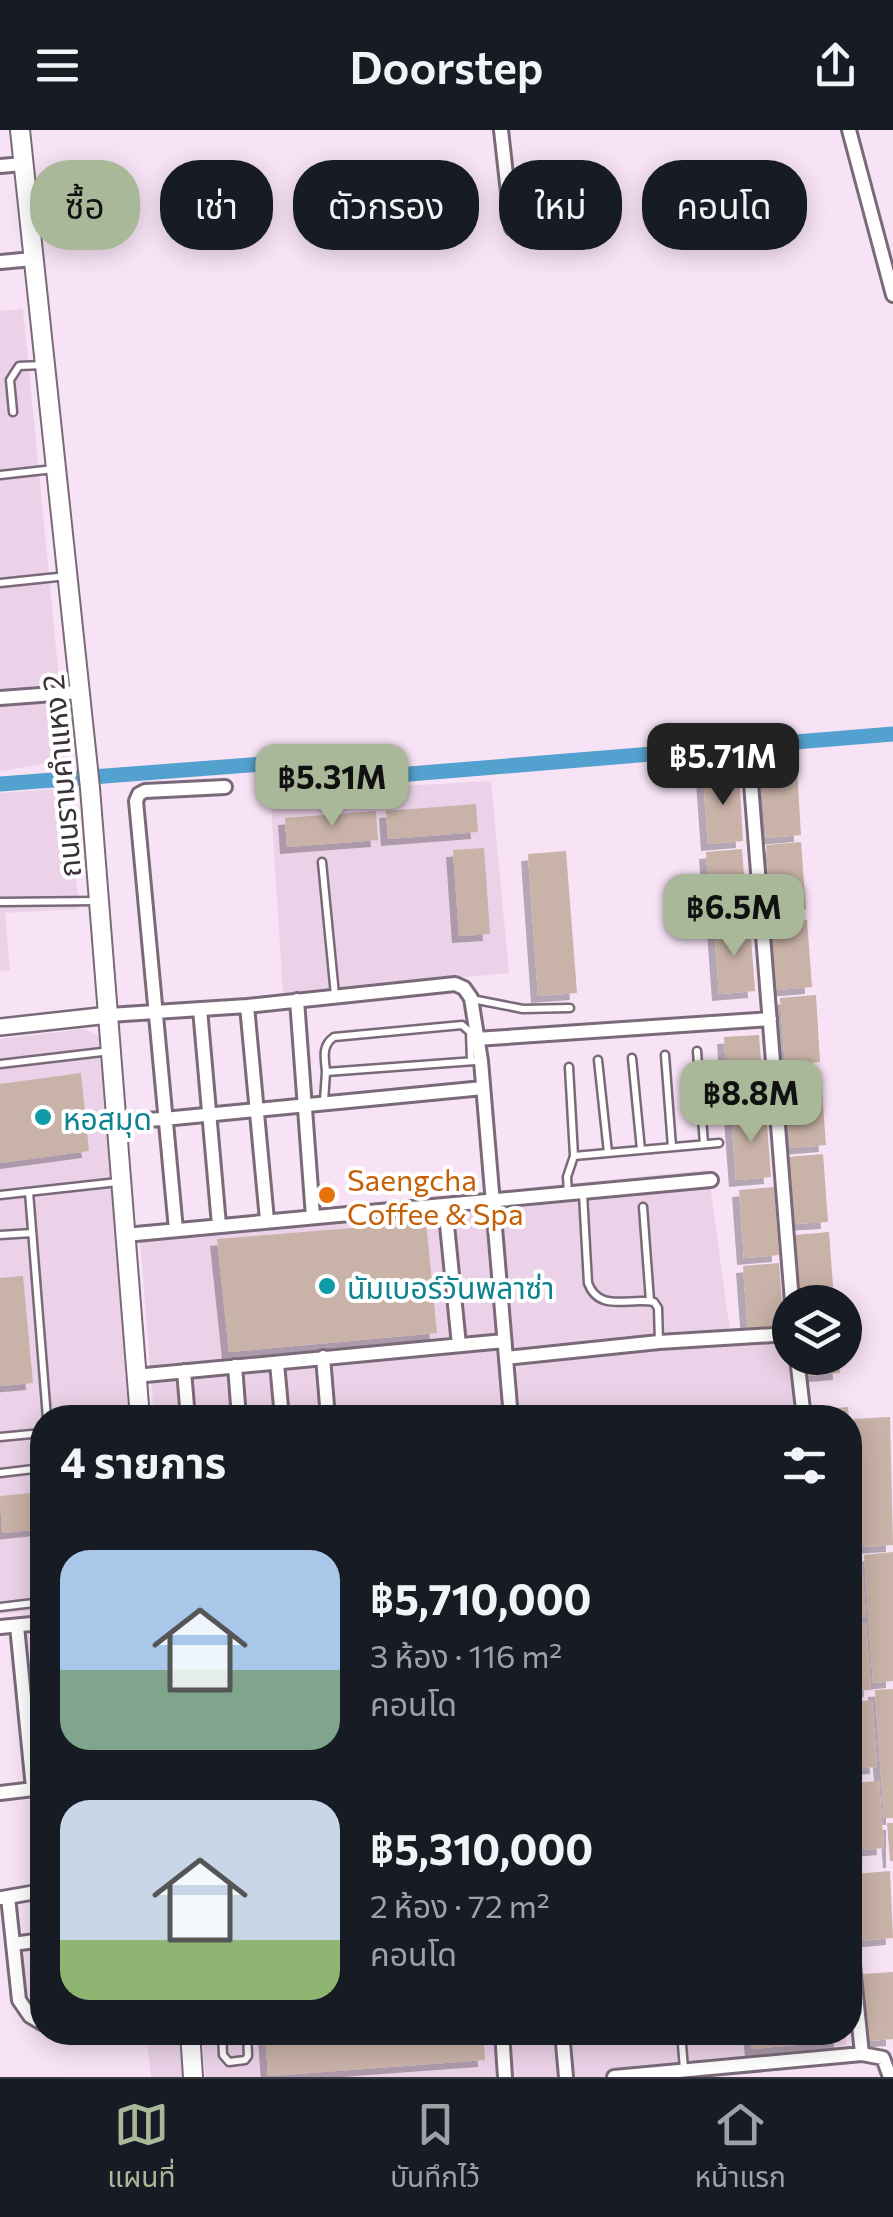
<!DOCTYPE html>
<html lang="th">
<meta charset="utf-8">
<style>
:root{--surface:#171b24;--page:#20242c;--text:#f1f3f6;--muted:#9ea1a6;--line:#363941;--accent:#a9b898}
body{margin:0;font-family:Commissioner,"Noto Sans Thai",sans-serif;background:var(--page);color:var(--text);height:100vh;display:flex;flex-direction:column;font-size:38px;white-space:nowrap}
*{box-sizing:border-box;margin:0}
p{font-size:32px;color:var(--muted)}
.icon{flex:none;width:55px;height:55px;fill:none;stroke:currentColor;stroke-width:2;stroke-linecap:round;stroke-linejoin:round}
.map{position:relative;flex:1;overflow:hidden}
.panel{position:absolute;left:30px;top:1275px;width:832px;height:640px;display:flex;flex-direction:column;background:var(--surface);border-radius:40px;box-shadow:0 5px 25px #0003}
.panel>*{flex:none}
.top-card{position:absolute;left:30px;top:30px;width:835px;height:90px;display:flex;gap:20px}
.controls{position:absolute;left:772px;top:1155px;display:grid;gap:20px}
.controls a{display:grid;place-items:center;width:90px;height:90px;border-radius:50%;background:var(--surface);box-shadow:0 5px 25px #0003;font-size:50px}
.price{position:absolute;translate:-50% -85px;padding:0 22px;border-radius:20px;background:var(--accent);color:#111;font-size:32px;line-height:65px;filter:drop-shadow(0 2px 5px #0008)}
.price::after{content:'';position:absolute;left:50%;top:60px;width:30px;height:22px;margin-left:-15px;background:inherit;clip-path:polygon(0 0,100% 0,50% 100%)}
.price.selected{background:#222;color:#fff}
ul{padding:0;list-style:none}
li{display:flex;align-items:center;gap:30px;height:250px;padding:0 30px}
li span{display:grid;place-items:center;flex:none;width:280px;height:200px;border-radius:30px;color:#555}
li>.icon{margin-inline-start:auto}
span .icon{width:120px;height:120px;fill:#fffc;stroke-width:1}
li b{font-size:42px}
h2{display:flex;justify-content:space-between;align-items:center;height:120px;padding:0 30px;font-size:42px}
.tag{padding:0 35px;border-radius:40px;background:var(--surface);box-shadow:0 5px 25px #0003;font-size:35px;line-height:90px}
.tag.selected{background:var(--accent);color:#111}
header{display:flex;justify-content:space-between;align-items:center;height:130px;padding:0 30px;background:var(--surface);font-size:45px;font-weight:600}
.menu{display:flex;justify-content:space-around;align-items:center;height:140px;border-top:2px solid var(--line);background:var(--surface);font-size:28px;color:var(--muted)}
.menu a{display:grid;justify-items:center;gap:5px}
.menu .selected{color:var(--accent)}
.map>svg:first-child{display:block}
</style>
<header><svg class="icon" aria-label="menu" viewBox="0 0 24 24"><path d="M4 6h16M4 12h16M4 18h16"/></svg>Doorstep<svg class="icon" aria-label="share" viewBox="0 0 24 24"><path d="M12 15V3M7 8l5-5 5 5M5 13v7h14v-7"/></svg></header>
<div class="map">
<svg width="893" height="1947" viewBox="0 0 893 1947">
<defs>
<filter id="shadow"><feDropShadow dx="-7" dy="7" stdDeviation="0" flood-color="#0004"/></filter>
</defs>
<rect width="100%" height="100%" fill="#f7e3f5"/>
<path fill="#ebd2e8" d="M23,179L67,630L0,641V181Z
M269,642L308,661L491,651L509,843L283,864Z
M67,658L79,779L5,783L10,840L0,841V663Z
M84,899L100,907L129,1287L42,1288V1479L0,1484V909Z
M708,1040L732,1216L790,1211L796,1287H154L139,1096Z
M845,1902L846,1915L600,1947H205L202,1903Z
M146,1903H181L185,1947H151Z"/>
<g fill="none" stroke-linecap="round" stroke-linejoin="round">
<path stroke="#53a1ce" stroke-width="15" d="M0,654L276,633L325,651L893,604"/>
</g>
<path fill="#c9b2a7" filter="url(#shadow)" d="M797,638L801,705L766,708L761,640Z
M739,643L743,711L708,714L703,646Z
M476,674L478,702L388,709L386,681Z
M376,681L378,710L287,717L285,688Z
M801,712L806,779L771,782L766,715Z
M484,718L490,804L459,806L453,720Z
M742,719L747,787L711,789L706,722Z
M566,721L577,863L538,866L528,724Z
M807,790L812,857L776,860L771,792Z
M750,794L755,861L719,864L714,796Z
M816,865L820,932L785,935L780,868Z
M759,905L764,972L728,975L724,907Z
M81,943L89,1021L0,1033V954Z
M821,948L826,1015L790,1018L785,950Z
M766,980L771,1047L736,1050L731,983Z
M823,1024L828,1092L792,1094L787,1027Z
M774,1057L779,1125L744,1128L739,1060Z
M426,1092L437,1203L229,1222L217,1109Z
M829,1102L834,1169L799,1172L794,1105Z
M779,1133L784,1200L748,1203L743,1136Z
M23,1146L33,1253L0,1256V1148Z
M803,1228H839L840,1243L805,1246Z
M848,1277L849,1288H813L812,1280Z
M890,1287L893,1415L862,1417L853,1289Z
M850,1343H853L858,1416H850Z
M42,1362V1399L2,1403L0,1366Z
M861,1420L866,1487L850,1488V1421Z
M893,1422V1551L873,1553L864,1425Z
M866,1493L871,1560L850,1561V1494Z
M893,1559V1688H884L875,1560Z
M872,1570L877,1637L850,1639V1572Z
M879,1651L884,1718L850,1721V1653Z
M887,1693H893V1731H890Z
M890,1741L893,1808L859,1811L854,1744Z
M893,1842V1909L868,1911L863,1844Z
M265,1902H483L485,1930L268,1946Z
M750,1902H840L841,1911L752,1919Z"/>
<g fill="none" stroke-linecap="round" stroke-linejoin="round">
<defs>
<path id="service" d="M13,282L10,250L19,236L43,235
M0,345L54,339
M0,453L67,446
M322,732L335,865
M0,772L97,771
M472,869L523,879L570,878
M697,921L704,1014
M665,925L672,1017
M632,928L641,1020
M598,930L608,1023
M0,934L102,922
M326,942C325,928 321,916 334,907L462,895L470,902L471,931
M324,971L326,942L475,931
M574,1026L719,1013
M29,1062L47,1288
M568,1064L567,1047L574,1026L569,937
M583,1064L588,1153C599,1183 629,1167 654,1172L658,1178L659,1212
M0,1065L118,1052
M643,1077L650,1171
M0,1105L32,1103
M0,1307L42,1303
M0,1343L42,1338
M0,1477L42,1472
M222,1902L223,1925L229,1932L245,1930L248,1926L247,1902
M681,1902L684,1939"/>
<path id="minor" d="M501,0L512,98
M849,0L893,165
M0,36L23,34
M0,132L33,129
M0,568L80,562
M750,641L792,1172
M297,870L313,1087
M247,876L267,1090
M200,879L219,1095
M109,885L247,876L455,854L464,858L471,868L481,931L511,1288
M476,909L770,889
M118,991L164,989L483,958
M445,1075L459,1215
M176,1100L136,671L139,664L145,661L225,657
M125,1105L711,1050
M323,1227L328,1288
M506,1228L659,1212L790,1204
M797,1228L804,1288
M277,1233L282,1288
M235,1236L239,1288
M184,1241L188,1288
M135,1246L504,1211
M17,1496L33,1658
M0,1497L42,1493
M0,1663L42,1658
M8,1767L19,1870L30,1886L42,1893
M2,1768L42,1761
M850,1806L862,1924
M13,1814L42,1810
M502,1902L505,1947
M562,1902L566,1947
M614,1947L862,1924L883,1928L890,1947"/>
<path id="tertiary" d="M0,897L109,885"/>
<path id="secondary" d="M20,0L90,658L140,1288
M190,1902L193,1947"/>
</defs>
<use href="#service" stroke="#7a6a79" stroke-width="11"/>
<use href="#minor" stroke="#7a6a79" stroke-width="18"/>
<use href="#tertiary" stroke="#7a6a79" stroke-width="20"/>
<use href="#secondary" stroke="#7a6a79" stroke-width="22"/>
<use href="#service" stroke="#fff" stroke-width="6"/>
<use href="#minor" stroke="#fff" stroke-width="12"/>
<use href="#tertiary" stroke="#fff" stroke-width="15"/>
<use href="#secondary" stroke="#fff" stroke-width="18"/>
</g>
<g fill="#0f9aa8" stroke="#fff" stroke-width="4">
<circle cx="43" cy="987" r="10"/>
<circle cx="327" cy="1156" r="10"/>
</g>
<circle fill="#e8710a" stroke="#fff" stroke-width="4" cx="327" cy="1065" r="10"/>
<g text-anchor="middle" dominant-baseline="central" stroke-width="8" stroke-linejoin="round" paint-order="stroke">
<g font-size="30" fill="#393239" stroke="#fff">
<text transform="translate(60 646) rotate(-95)">ถนนรามคำแหง 2</text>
</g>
<g font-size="30" fill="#0d838f" stroke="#fff" text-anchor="start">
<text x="63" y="987">หอสมุด</text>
<text x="347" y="1156">นัมเบอร์วันพลาซ่า</text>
</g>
<g font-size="30" fill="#c56008" stroke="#fff" text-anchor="start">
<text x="347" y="1048">Saengcha<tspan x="347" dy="34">Coffee &amp; Spa</tspan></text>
</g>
</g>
</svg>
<div class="controls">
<a><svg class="icon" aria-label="layers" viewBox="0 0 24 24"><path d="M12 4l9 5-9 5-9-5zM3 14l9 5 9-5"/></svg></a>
</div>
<b class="price selected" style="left:723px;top:678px">฿5.71M</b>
<b class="price" style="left:332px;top:699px">฿5.31M</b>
<b class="price" style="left:734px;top:829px">฿6.5M</b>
<b class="price" style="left:751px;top:1015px">฿8.8M</b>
<div class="top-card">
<a class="tag selected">ซื้อ</a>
<a class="tag">เช่า</a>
<a class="tag">ตัวกรอง</a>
<a class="tag">ใหม่</a>
<a class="tag">คอนโด</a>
</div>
<section class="panel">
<h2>4 รายการ<svg class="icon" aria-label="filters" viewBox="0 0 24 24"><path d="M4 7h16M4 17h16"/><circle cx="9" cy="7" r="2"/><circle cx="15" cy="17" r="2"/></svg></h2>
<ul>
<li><span style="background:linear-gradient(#a9c7e8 60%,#7fa58c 0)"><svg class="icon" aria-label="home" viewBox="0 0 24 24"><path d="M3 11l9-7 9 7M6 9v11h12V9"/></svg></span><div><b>฿5,710,000</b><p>3 ห้อง · 116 m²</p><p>คอนโด</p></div></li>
<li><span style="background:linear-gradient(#c9d6e8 70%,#8fb573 0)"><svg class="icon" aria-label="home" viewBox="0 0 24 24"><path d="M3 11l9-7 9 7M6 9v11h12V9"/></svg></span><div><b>฿5,310,000</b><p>2 ห้อง · 72 m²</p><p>คอนโด</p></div></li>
</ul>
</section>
</div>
<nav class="menu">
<a class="selected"><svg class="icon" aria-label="map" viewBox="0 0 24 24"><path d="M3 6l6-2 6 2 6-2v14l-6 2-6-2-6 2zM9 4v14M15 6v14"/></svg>แผนที่</a>
<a><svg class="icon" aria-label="saved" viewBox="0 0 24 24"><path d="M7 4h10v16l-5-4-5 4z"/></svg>บันทึกไว้</a>
<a><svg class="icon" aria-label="home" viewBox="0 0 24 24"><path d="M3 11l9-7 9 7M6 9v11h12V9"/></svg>หน้าแรก</a>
</nav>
